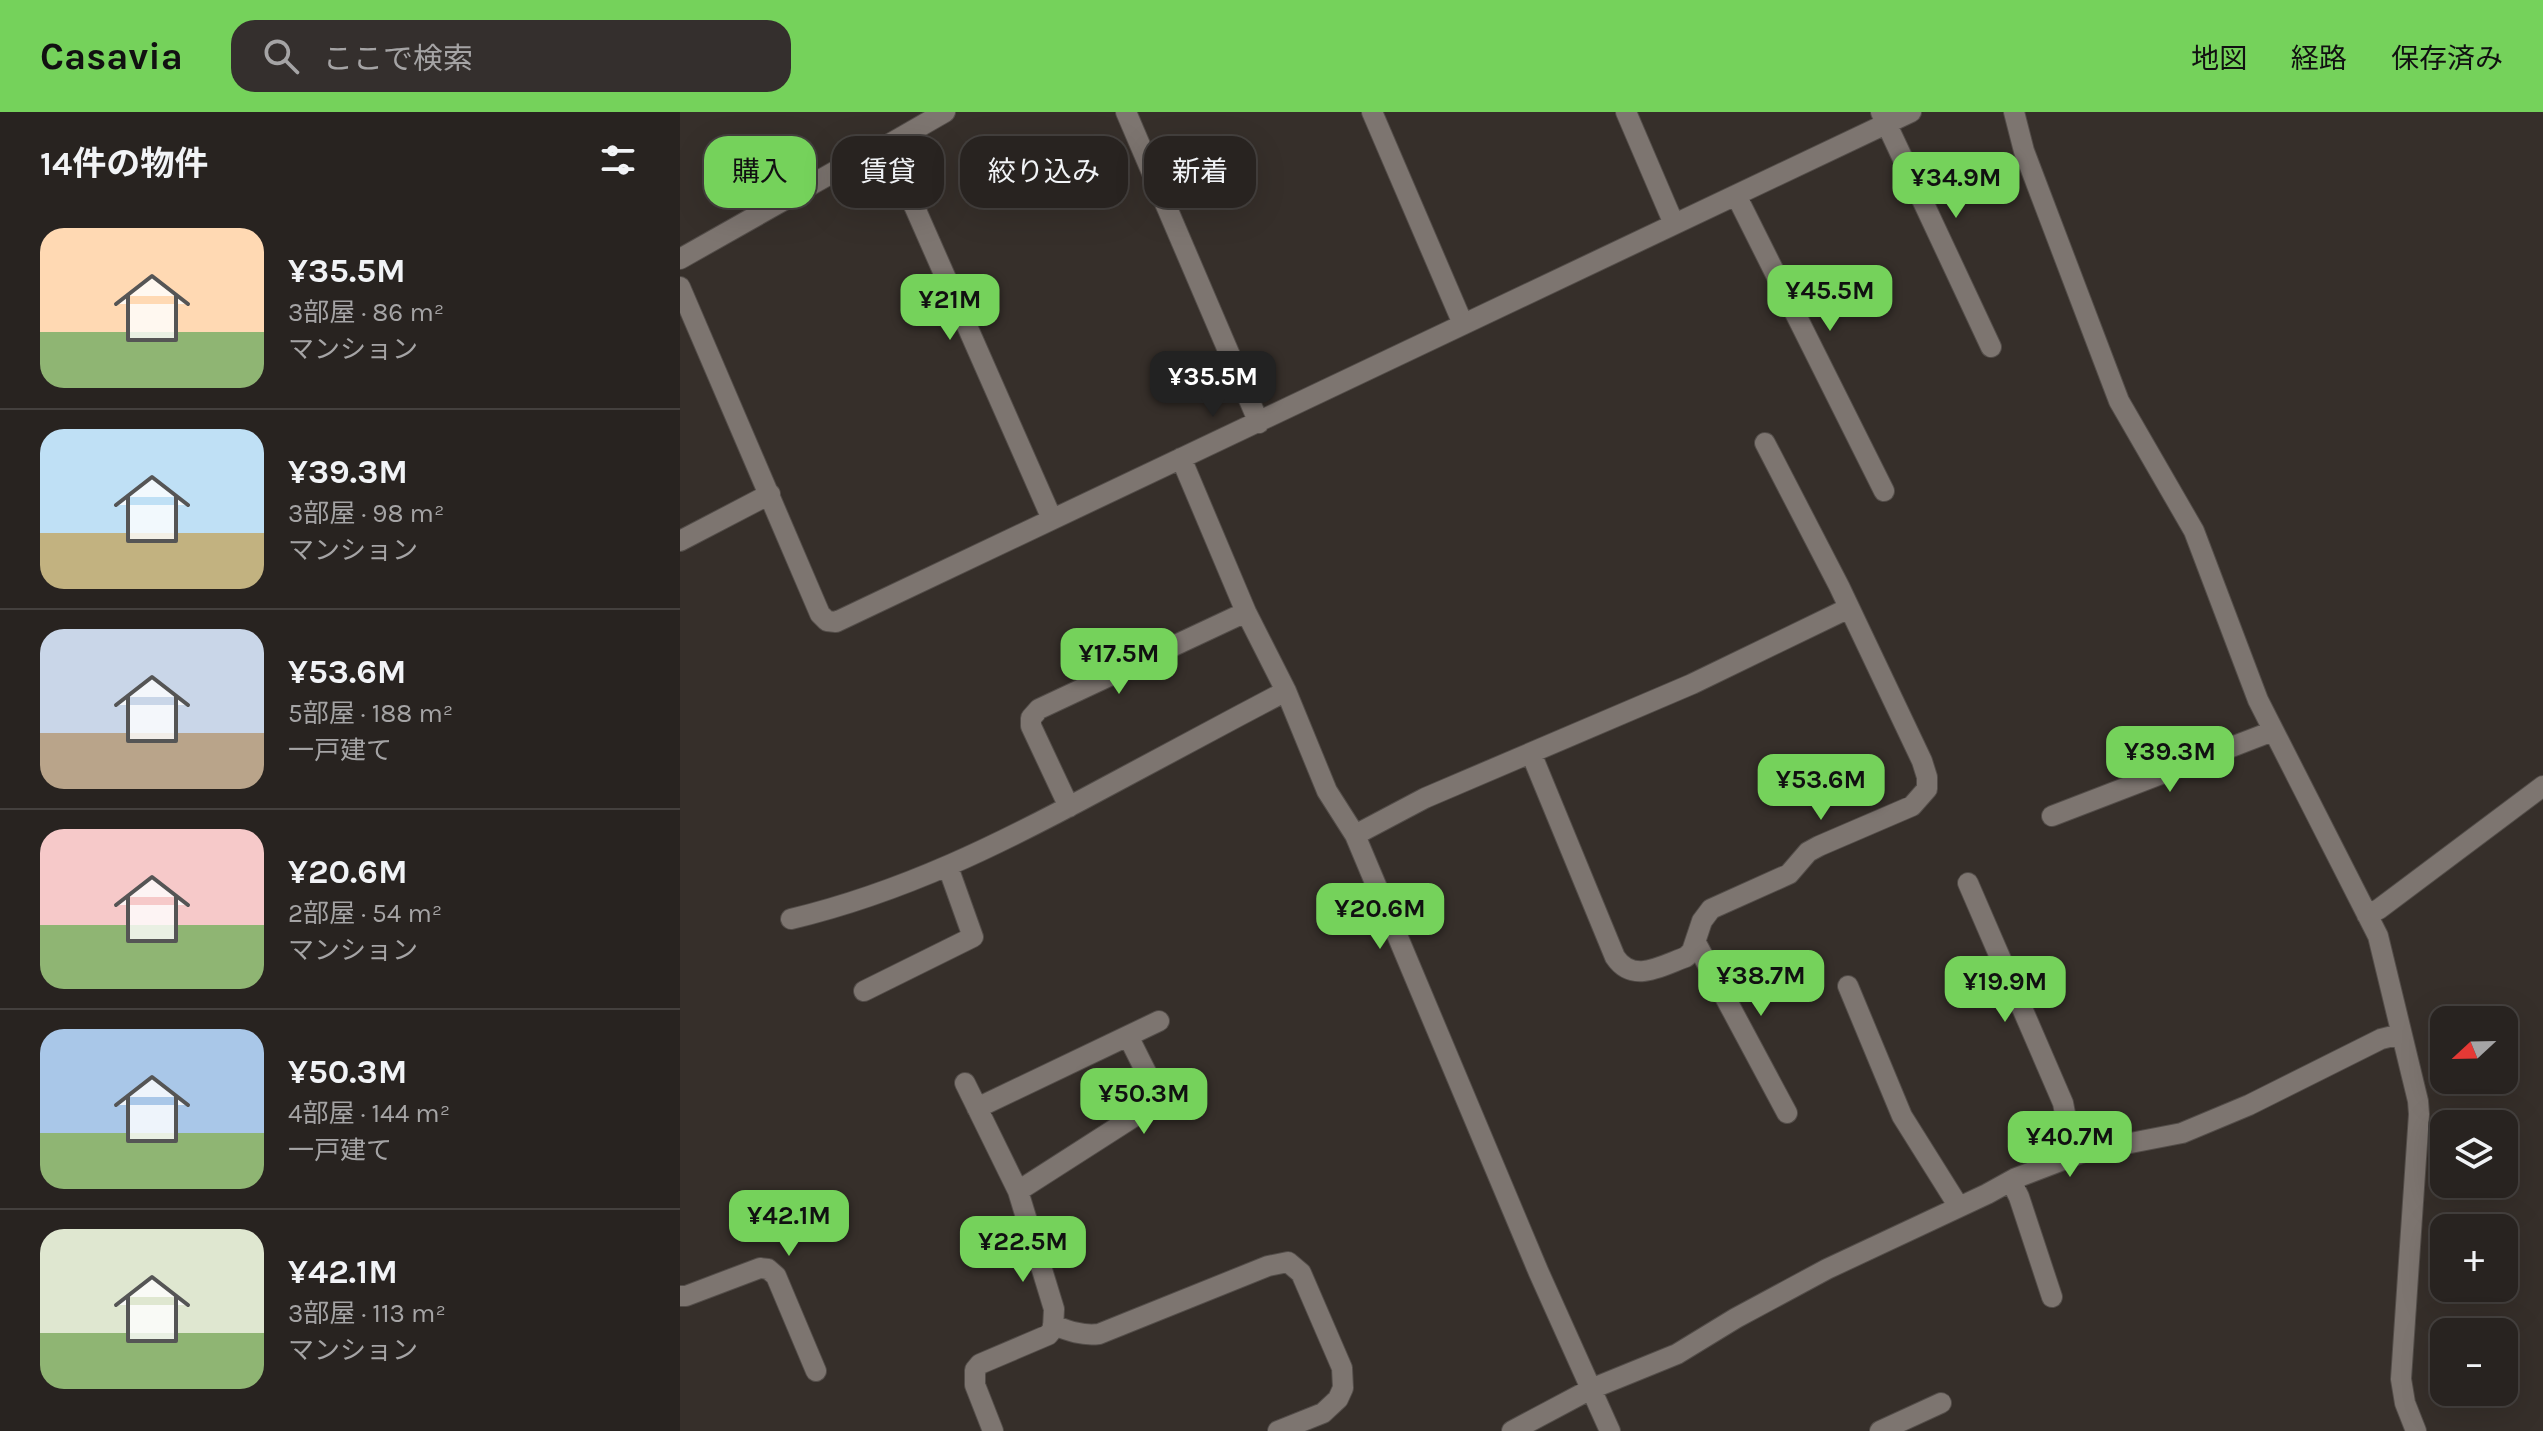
<!DOCTYPE html>
<html lang="ja">
<meta charset="utf-8">
<style>
:root{--surface:#282320;--page:#342f2d;--text:#f1f3f6;--muted:#a5a4a5;--line:#44403e;--accent:#75d25b}
body{margin:0;font-family:Karla,"Noto Sans JP",sans-serif;background:var(--page);color:var(--text);height:100vh;display:flex;flex-direction:column;font-size:30px;white-space:nowrap}
*{box-sizing:border-box;margin:0}
p{font-size:26px;color:var(--muted)}
.icon{flex:none;width:44px;height:44px;fill:none;stroke:currentColor;stroke-width:2;stroke-linecap:round;stroke-linejoin:round}
.map{position:relative;flex:1;overflow:hidden}
.details{display:flex;flex-direction:column;background:var(--surface);width:680px}
.details>*{flex:none}
.top-card{position:absolute;left:24px;top:24px;width:760px;height:72px;display:flex;gap:16px}
.needle{width:52px;rotate:248deg}
.tools{position:absolute;left:1750px;top:894px;display:grid;gap:16px}
.tools a{display:grid;place-items:center;width:88px;height:88px;border-radius:16px;background:var(--surface);box-shadow:0 8px 32px #0002,0 0 0 2px var(--line);font-size:40px}
.price{position:absolute;translate:-50% -68px;padding:0 18px;border-radius:16px;background:var(--accent);color:#111;font-size:26px;line-height:52px;filter:drop-shadow(0 2px 4px #0008)}
.price::after{content:'';position:absolute;left:50%;top:48px;width:24px;height:18px;margin-left:-12px;background:inherit;clip-path:polygon(0 0,100% 0,50% 100%)}
.price.active{background:#222;color:#fff}
ul{padding:0;list-style:none}
li{display:flex;align-items:center;gap:24px;height:200px;padding:0 40px}
li+li{border-top:2px solid var(--line)}
li span{display:grid;place-items:center;flex:none;width:224px;height:160px;border-radius:24px;color:#555}
li>.icon{margin-inline-start:auto}
span .icon{width:96px;height:96px;fill:#fffc;stroke-width:1}
li b{font-size:34px}
h2{display:flex;justify-content:space-between;align-items:center;height:96px;padding:0 40px;font-size:34px}
.chip{padding:0 28px;border-radius:24px;background:var(--surface);box-shadow:0 8px 32px #0002,0 0 0 2px var(--line);font-size:28px;line-height:72px}
.chip.active{background:var(--accent);color:#111}
header{display:flex;align-items:center;gap:48px;box-sizing:border-box;height:112px;padding:0 40px;background:var(--accent);color:#111}
header strong{font-size:38px}
nav{display:flex;gap:44px;margin-inline-start:auto;font-size:28px}
.search{width:560px;height:72px;background:var(--page);display:flex;align-items:center;gap:20px;box-sizing:border-box;padding:0 28px;border-radius:24px;color:var(--muted);font-size:30px}
main{display:flex;flex:1;min-height:0}
.map>svg:first-child{display:block}
</style>
<header>
<strong>Casavia</strong>
<div class="search"><svg class="icon" aria-label="search" viewBox="0 0 24 24"><circle cx="10" cy="10" r="6"/><path d="M15 15l6 6"/></svg>ここで検索</div>
<nav><a>地図</a><a>経路</a><a>保存済み</a></nav>
</header>
<main>
<section class="details">
<h2>14件の物件<svg class="icon" aria-label="filters" viewBox="0 0 24 24"><path d="M4 7h16M4 17h16"/><circle cx="9" cy="7" r="2"/><circle cx="15" cy="17" r="2"/></svg></h2>
<ul>
<li><span style="background:linear-gradient(#ffd9b3 65%,#8fb573 0)"><svg class="icon" aria-label="home" viewBox="0 0 24 24"><path d="M3 11l9-7 9 7M6 9v11h12V9"/></svg></span><div><b>¥35.5M</b><p>3部屋 · 86 m²</p><p>マンション</p></div></li>
<li><span style="background:linear-gradient(#bfe0f5 65%,#c2b280 0)"><svg class="icon" aria-label="home" viewBox="0 0 24 24"><path d="M3 11l9-7 9 7M6 9v11h12V9"/></svg></span><div><b>¥39.3M</b><p>3部屋 · 98 m²</p><p>マンション</p></div></li>
<li><span style="background:linear-gradient(#c9d6e8 65%,#b9a48a 0)"><svg class="icon" aria-label="home" viewBox="0 0 24 24"><path d="M3 11l9-7 9 7M6 9v11h12V9"/></svg></span><div><b>¥53.6M</b><p>5部屋 · 188 m²</p><p>一戸建て</p></div></li>
<li><span style="background:linear-gradient(#f6c9c9 60%,#8fb573 0)"><svg class="icon" aria-label="home" viewBox="0 0 24 24"><path d="M3 11l9-7 9 7M6 9v11h12V9"/></svg></span><div><b>¥20.6M</b><p>2部屋 · 54 m²</p><p>マンション</p></div></li>
<li><span style="background:linear-gradient(#a9c7e8 65%,#8fb573 0)"><svg class="icon" aria-label="home" viewBox="0 0 24 24"><path d="M3 11l9-7 9 7M6 9v11h12V9"/></svg></span><div><b>¥50.3M</b><p>4部屋 · 144 m²</p><p>一戸建て</p></div></li>
<li><span style="background:linear-gradient(#dfe7d0 65%,#8fb573 0)"><svg class="icon" aria-label="home" viewBox="0 0 24 24"><path d="M3 11l9-7 9 7M6 9v11h12V9"/></svg></span><div><b>¥42.1M</b><p>3部屋 · 113 m²</p><p>マンション</p></div></li>
</ul>
</section>
<div class="map">
<svg width="1863" height="1319" viewBox="0 0 1863 1319">
<rect width="100%" height="100%" fill="#362f2a"/>
<g fill="none" stroke-linecap="round" stroke-linejoin="round">
<defs>
<path id="minor" d="M446,0L579,311
M692,0L783,212
M946,0L994,112
M1201,0L1311,235
M1334,0L1344,39L1439,289L1514,419L1578,588L1698,824L1738,989L1739,1002L1721,1267L1725,1291L1736,1319
M206,34L213,46L372,407
M1056,83L1204,379
M0,147L168,52L206,34L265,0
M0,175L140,502L147,509L156,510L1231,0
M501,346L566,500L606,579L647,679L675,723L859,1161L930,1319
M0,429L90,382
M851,641L935,845C953,872 981,854 1006,845L1012,839L1022,809L1031,797L1109,762L1128,740L1139,734L1232,694L1247,677V665L1242,649L1159,474L1085,331
M389,695L351,614V606L359,597L566,500
M1372,704L1593,619
M675,723L745,686L1012,572L1169,496
M1288,771L1383,991L1393,1043
M1687,803L1699,797L1863,674
M111,807C224,780 322,731 424,676C484,644 545,611 606,579
M1016,831L1107,1001
M1168,874L1222,1004L1279,1095
M184,879L293,825L268,755
M285,971L338,1079L374,1197L373,1217L368,1223L300,1252L295,1258V1273L313,1319
M297,996L479,909
M1331,1069L1339,1085L1372,1185
M338,1079L480,988L448,924
M0,1184H6L80,1156L88,1157L96,1164L136,1259
M373,1213C389,1219 402,1224 419,1222L588,1154L608,1150L621,1161L662,1256L663,1276L658,1287L643,1301L598,1319
M832,1319L911,1277L997,1242L1056,1206L1147,1157L1307,1082L1336,1066L1404,1040L1502,1021L1569,993L1701,927L1721,922
M1200,1319L1261,1291"/>
</defs>
<use href="#minor" stroke="#534d49" stroke-width="22"/>
<use href="#minor" stroke="#7d7570" stroke-width="20"/>
</g>
</svg>
<div class="tools">
<a><svg class="needle" viewBox="-14 -14 28 28"><path d="M0-13l5 13h-10z" fill="#e53935"/><path d="M0 13l5-13h-10z" fill="#a5a4a5"/></svg></a>
<a><svg class="icon" aria-label="layers" viewBox="0 0 24 24"><path d="M12 4l9 5-9 5-9-5zM3 14l9 5 9-5"/></svg></a>
<a>+</a>
<a>−</a>
</div>
<b class="price" style="left:1276px;top:108px">¥34.9M</b>
<b class="price" style="left:1150px;top:221px">¥45.5M</b>
<b class="price" style="left:270px;top:230px">¥21M</b>
<b class="price active" style="left:533px;top:307px">¥35.5M</b>
<b class="price" style="left:439px;top:584px">¥17.5M</b>
<b class="price" style="left:1490px;top:682px">¥39.3M</b>
<b class="price" style="left:1141px;top:710px">¥53.6M</b>
<b class="price" style="left:700px;top:839px">¥20.6M</b>
<b class="price" style="left:1081px;top:906px">¥38.7M</b>
<b class="price" style="left:1325px;top:912px">¥19.9M</b>
<b class="price" style="left:464px;top:1024px">¥50.3M</b>
<b class="price" style="left:1390px;top:1067px">¥40.7M</b>
<b class="price" style="left:109px;top:1146px">¥42.1M</b>
<b class="price" style="left:343px;top:1172px">¥22.5M</b>
<div class="top-card">
<a class="chip active">購入</a>
<a class="chip">賃貸</a>
<a class="chip">絞り込み</a>
<a class="chip">新着</a>
</div>
</div>
</main>
